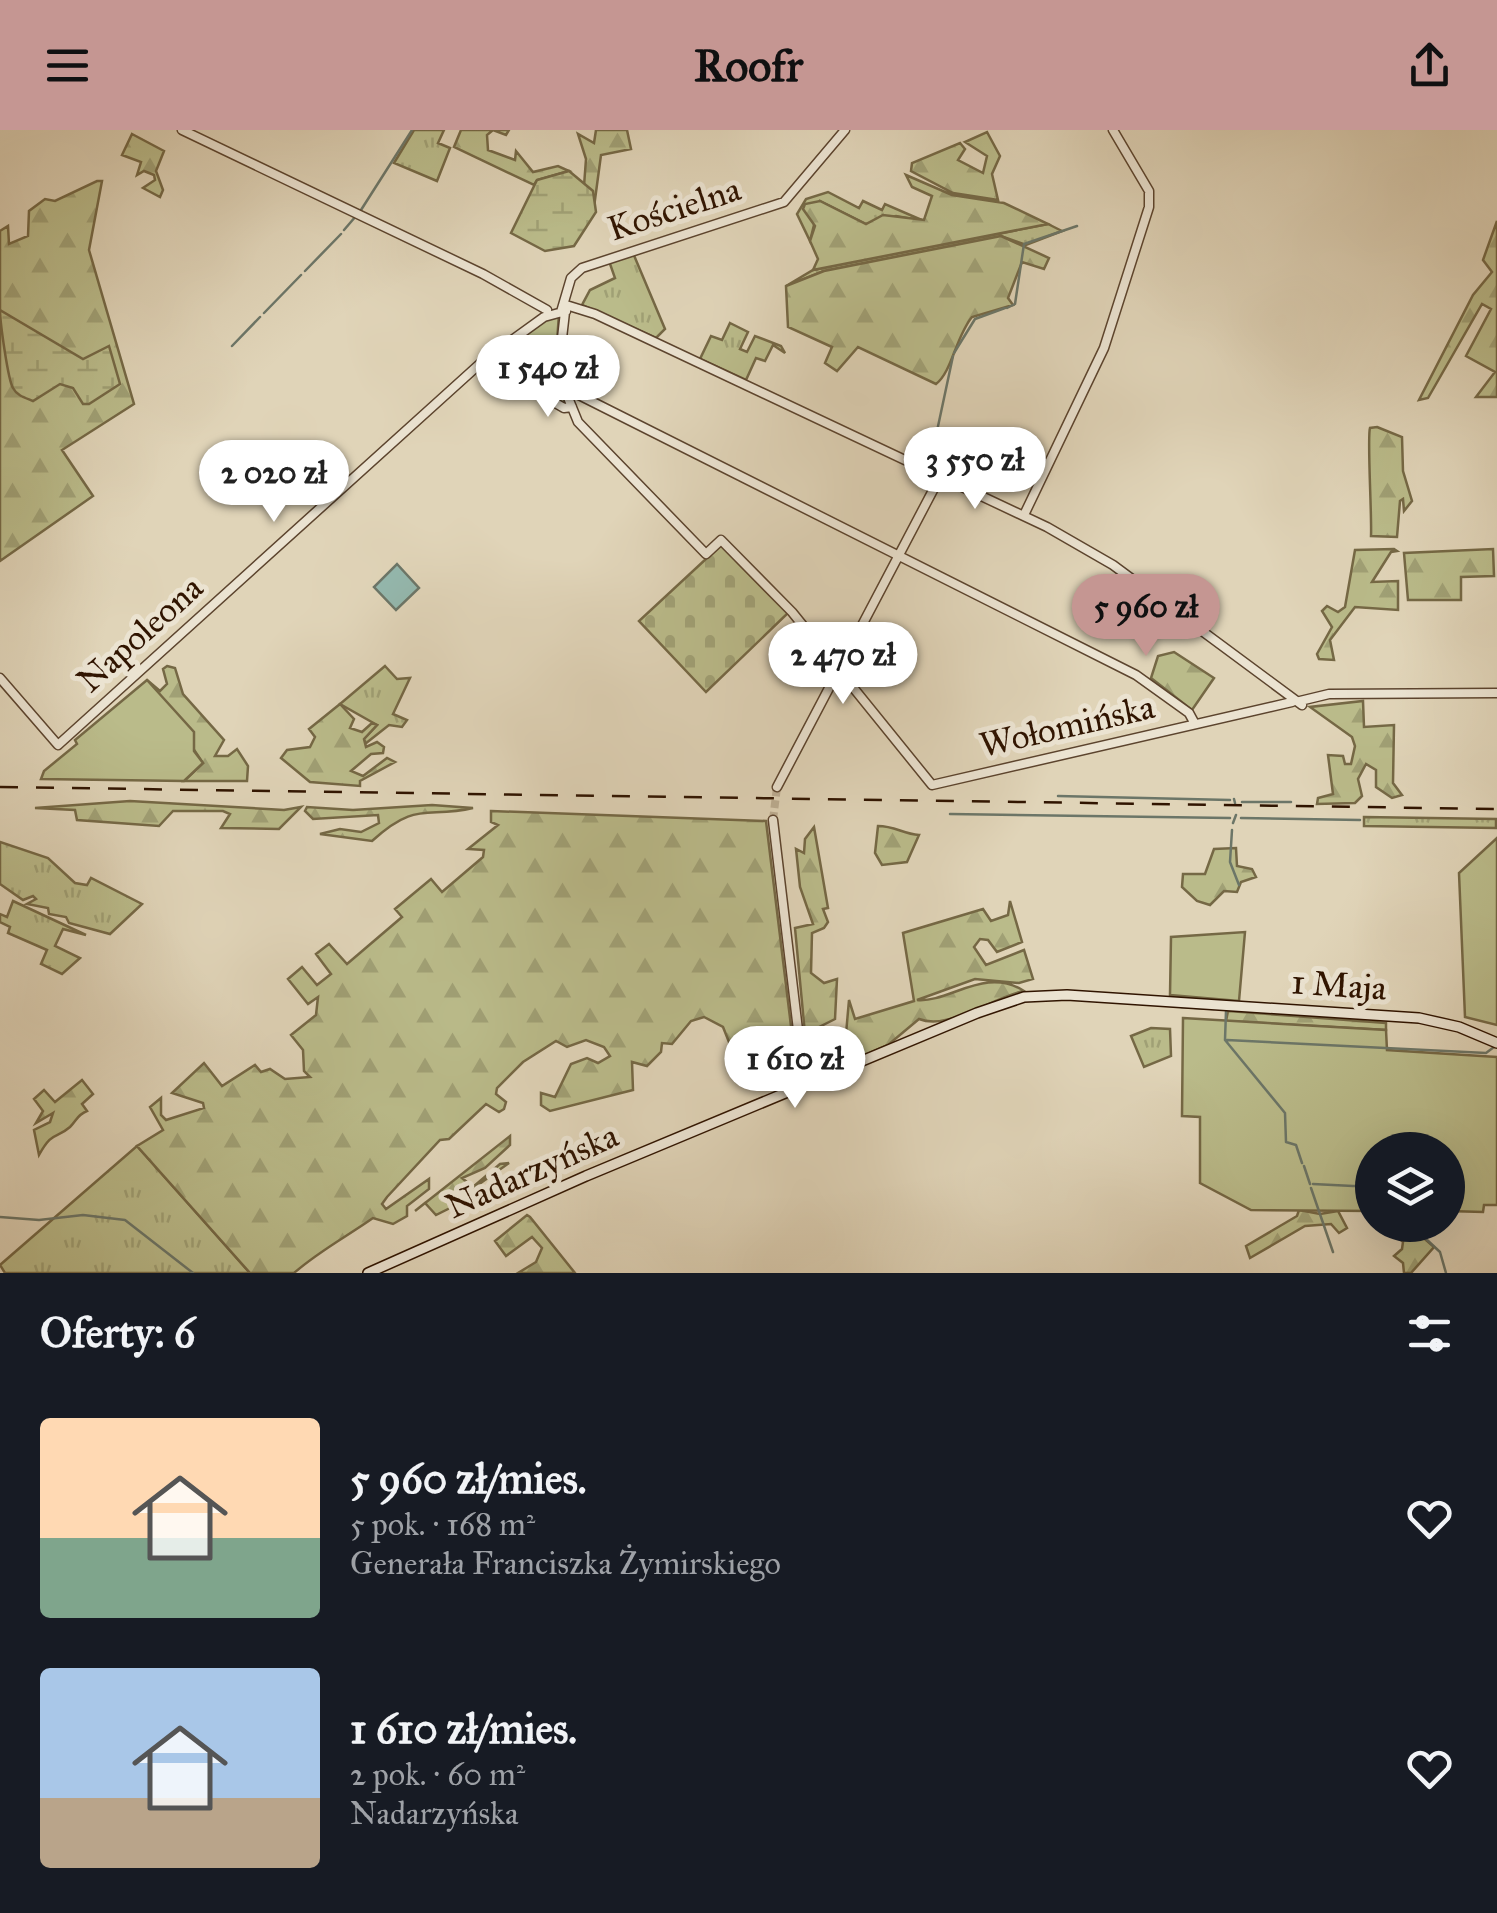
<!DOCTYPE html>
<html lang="pl">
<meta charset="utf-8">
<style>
:root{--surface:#171b24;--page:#20242c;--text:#f1f3f6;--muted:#9ea1a6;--accent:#c59692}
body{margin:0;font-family:"IM FELL Great Primer",serif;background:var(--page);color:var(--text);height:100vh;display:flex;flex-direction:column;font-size:38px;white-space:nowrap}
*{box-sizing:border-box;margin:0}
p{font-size:32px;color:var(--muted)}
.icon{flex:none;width:55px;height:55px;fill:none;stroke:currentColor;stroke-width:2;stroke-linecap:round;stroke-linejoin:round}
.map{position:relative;height:1143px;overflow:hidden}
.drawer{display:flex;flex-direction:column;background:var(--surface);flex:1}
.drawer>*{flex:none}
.fabs{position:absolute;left:1355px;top:1002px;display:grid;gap:20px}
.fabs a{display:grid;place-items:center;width:110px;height:110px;border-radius:50%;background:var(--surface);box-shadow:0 10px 40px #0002;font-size:50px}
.price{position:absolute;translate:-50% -85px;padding:0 22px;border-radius:35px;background:#fff;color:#222;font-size:32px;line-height:65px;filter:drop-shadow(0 2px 5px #0008)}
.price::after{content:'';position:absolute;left:50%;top:60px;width:30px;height:22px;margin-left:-15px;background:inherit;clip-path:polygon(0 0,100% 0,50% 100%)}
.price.current{background:var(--accent);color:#111}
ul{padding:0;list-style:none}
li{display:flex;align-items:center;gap:30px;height:250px;padding:0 40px}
li span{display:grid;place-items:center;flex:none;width:280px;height:200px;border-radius:10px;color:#555}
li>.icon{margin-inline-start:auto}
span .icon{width:120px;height:120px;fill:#fffc;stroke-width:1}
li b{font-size:42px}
h2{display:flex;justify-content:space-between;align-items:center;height:120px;padding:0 40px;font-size:42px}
header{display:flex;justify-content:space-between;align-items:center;height:130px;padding:0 40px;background:var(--accent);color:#111;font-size:45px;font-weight:800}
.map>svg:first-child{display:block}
</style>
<header><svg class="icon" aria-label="menu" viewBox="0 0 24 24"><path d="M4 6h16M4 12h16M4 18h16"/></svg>Roofr<svg class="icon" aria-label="share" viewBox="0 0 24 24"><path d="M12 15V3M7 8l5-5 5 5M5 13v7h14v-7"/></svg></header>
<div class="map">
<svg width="1497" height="1143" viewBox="0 0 1497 1143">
<defs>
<pattern id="grass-tufts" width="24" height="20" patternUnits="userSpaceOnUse" patternTransform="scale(2.5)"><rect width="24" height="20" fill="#babb8a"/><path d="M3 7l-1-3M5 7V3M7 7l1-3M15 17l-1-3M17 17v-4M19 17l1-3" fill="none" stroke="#a0a075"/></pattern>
<pattern id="forest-firs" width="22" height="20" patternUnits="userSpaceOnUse" patternTransform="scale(2.5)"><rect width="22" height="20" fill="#babb8a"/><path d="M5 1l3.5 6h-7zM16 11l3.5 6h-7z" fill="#a0a075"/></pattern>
<pattern id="wetland-marsh" width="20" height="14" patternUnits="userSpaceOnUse" patternTransform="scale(2.5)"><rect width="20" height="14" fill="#babb8a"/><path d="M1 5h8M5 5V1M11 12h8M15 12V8" fill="none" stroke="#a0a075"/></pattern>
<pattern id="cemetery-stones" width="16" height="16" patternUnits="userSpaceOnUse" patternTransform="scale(2.5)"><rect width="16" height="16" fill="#babb8a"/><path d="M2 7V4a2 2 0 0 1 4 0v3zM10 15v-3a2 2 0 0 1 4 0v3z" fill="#a0a075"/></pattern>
</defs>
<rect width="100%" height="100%" fill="#e0d4b8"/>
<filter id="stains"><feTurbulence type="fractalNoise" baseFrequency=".002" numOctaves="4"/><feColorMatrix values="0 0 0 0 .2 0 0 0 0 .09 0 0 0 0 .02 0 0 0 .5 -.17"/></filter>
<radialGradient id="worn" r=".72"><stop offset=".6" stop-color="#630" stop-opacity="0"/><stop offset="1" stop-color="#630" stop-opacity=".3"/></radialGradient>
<path fill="url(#grass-tufts)" stroke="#756845" stroke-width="2.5" d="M414,0H444L438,13L450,18L437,51L394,33Z
M828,62L859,78L863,71L882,80L885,74L924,91L896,86L866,94L820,71L810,111L797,84L806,69Z
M1048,94L1062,101L1026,115L1001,106L824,141L786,156L813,140Z
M633,123L665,199L656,208L582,175L590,160L615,148L609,131Z
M730,193L748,202L740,219L747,222L755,206L781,216L785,223L773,215L765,231L756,228L746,250L700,229L711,206L722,210Z
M385,536L397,549L410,548L393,584L407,590L402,597L389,595L365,614L364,609L377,595L340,574Z
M1364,687L1496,689V698L1364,696Z
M0,712L48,728L75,753L87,755L91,748L142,774L110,804L69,793L66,787L49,784L48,778L27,774L36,769L33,766L23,770L0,754Z
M13,771L86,805L63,799L55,816L80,828L62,844L41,834L47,820L8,803L10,797L0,792V784L7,787Z
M1151,898L1170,899L1171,926L1144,937L1131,906Z
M137,1016L250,1143H5L0,1135Z"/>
<path fill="url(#forest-firs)" stroke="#756845" stroke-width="2.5" d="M461,0H509L506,5L493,0L487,5L488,20L515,30L516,21L533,42L558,36L569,41L537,50L534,55L454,17Z
M596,0H627L631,19L601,25L594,77L595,66L584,56L586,29L578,4L594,13Z
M987,2L1000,26L992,44L998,70L953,63L911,41L912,33L960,13L965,19L958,30L983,43L987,26L965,12Z
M132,4L164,21L156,41L163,60L160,67L143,58L155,50L154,45L144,41L137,45L141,32L122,25Z
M906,45L952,65L1004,73L1048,94L813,140L818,129L810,111L815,96L803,79L805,74L820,71L866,94L883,85L924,90L932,66L912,57Z
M97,51H102L89,120L134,274L62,320L93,366L0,431V101L8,96L9,114L28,106L29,81L45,69L55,71Z
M1497,91V267H1476L1495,242L1466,226L1491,179L1482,174L1428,268L1419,270L1473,165L1492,142L1483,130Z
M1001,106L1049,128L1044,139L1022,132L1008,168L1013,175L972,187C956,206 952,242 936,254L858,217L837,241L825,233L832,217L788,197L786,156L824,141Z
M1377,297L1402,307L1403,341L1412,371L1404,381L1403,369L1400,371L1397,407L1371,406C1372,386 1367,306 1370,298Z
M1394,419L1397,421L1391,422L1372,452L1398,451V480L1355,477L1330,510L1334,530L1319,529L1317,524L1332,497L1322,481L1327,476L1338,482L1345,477L1355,420Z
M1493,419L1494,446L1461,447V470H1408L1404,423Z
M1174,522L1214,548L1192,580L1151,548L1158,526Z
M167,536L175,538L183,564L224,610L215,626H228L237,619L248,636L247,651H184L203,633L147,550L160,561L167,554L163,539Z
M1363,571L1364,597L1394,595L1393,653L1402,665L1392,668L1376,657V640L1366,634L1358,649L1362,666L1355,673L1317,674L1318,668L1333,664L1328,625L1343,626L1345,634H1351L1355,616L1352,607L1310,577Z
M340,574L354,589L350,598L362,602L372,593L377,595L364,609L366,617L377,612L384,617L383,623L371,624L351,641L363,646L387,628L395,632L360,651V656L310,652L281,628L287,620L310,617L315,607L309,599Z
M130,671L284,680L301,677L279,699L221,698L230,684L223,681H173L159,696L77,690L75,680L35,678Z
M432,675L473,678C426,689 417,670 372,711L320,704L340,699L361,702L379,693L378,685L313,689L305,681L307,677L353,680Z
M491,681L766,691L791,896L789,912C770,920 753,931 733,922L723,897L704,887L691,891L672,914L662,913L661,922L647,936L632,932L633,960L550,981L541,975V963L555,967L571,934L587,928L598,933L610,926L604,917L586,910L567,917L556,911L523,932L497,958L496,964L506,972L504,979L499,982L486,974L449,1009L440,1010L387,1067L382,1074L386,1079L429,1049V1059L407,1076V1086L393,1094L373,1088C346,1107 319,1121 294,1143H250L137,1016L163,1000L150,977L161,968V985L166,990L204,978L203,973L172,963L204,933L222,956L255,935L261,942L270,939L285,949L310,947L304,941L303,920L291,905L316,885L318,867L308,874L288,849L302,837L317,855L331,844L316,824L329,814L347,834L402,787L395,779L431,749L442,762L483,727L484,720L468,719L498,695L491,692Z
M878,696C895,696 903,704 919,705L907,732L882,735L875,723Z
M814,697L828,778L823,779L828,792L824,798L812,803L811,843L824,853L837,849L835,889L805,904L795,798L813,794L800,757L796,719L804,723L805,709Z
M1236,718L1237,736L1252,739L1256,747L1241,752L1237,762L1224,761L1210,775L1197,771L1182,757L1183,744H1205L1214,719Z
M1010,771L1022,812L997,822L988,810L980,809L974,817L986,835L1024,820L1033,849L1019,853L975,849L917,870C949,873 985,836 1024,861C993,867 949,901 919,889L888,915L833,939L835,908L846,904L849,870L855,889L914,871L903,803L983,779L991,791L1008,785Z
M1228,881L1386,893V900L1226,891Z
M82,950L93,964L82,974L87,981C77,985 77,990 70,997C55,1010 53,1000 39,1025L34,1000L50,992L53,983L36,993L43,981L34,969L44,960L55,972Z
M510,1006V1015L485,1038L462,1048L473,1057L500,1034L509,1033L468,1062L466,1070L436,1085L425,1073L415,1081Z
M1299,1080L1320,1084L1338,1081L1347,1098L1339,1103L1331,1094L1305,1096L1250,1128L1246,1116L1297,1086Z
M527,1085L530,1087L575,1143H518L536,1132L542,1118L532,1107L506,1126L495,1111Z
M1401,1095H1409L1415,1100L1410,1106L1418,1103L1434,1117L1411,1143H1404L1403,1133L1394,1126L1402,1119L1403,1112L1394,1103Z"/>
<path fill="url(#wetland-marsh)" stroke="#756845" stroke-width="2.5" d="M569,41L593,61L596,82L574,116L545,121L511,103L537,50Z
M0,180L83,229L109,216L120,254L89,274H83L73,258L60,254L33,271C26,268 17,266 13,258C8,250 0,192 0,180Z"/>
<path fill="url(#cemetery-stones)" stroke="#756845" stroke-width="2.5" d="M721,415L788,483L706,562L639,491Z"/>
<path fill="#babb8a" stroke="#756845" stroke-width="2.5" d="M559,183L555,242L567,276L490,230L543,190Z
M147,550L194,602V621L203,633L184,651L41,649L44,641L77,614L75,610Z
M1497,708V895L1465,887L1459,743Z
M1245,802L1239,871L1170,865L1171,807Z
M1183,888L1386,900L1387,920L1497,927V1075H1484L1483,1082L1448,1081V1020H1372V1081L1251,1080L1200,1053V987L1182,986Z"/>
<path fill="#94b8ae" stroke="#6c7668" stroke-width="2.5" d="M397,434L419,458L396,480L374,457Z"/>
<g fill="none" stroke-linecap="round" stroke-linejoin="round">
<path stroke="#6c7668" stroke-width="2.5" d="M361,80L412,0
M344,100L356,86
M305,141L341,104
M1007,178L1015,174L1024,114L1077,96
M264,183L301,145
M232,216L260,187
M954,223L975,189L1005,178
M937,335V301L953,226
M1058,666L1230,670
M1234,669L1235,673
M1242,672H1291
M950,684L1230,688
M1241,688L1360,690
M1233,693L1236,685
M1232,700L1230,732L1239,755
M1181,877L1214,879
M1226,881L1225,910L1285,983L1286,1012L1296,1015L1302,1033
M1325,886L1383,890
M1227,910L1486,923L1494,917
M1304,1036L1310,1054
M1313,1054L1353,1056
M1354,1056H1367
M1311,1058L1333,1122
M1369,1058L1372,1061
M0,1087L39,1090L83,1085L125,1090L193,1143
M1411,1095L1440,1122L1446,1143"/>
<path stroke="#bdae93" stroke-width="8" stroke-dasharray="8 4" stroke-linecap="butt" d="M773,690L777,657"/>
<defs>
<path id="tertiary" d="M182,0L483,144L547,180
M566,175L595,184L1047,397L1113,435L1302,575
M561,182L571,148L582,138L784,72L845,0
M565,182L558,243L578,292L706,424L721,410L792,482L932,655L1292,572
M483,231L564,278L572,277
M567,259L1136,545L1189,583L1195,594
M1024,385L1104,218L1149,77V61L1113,0
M0,548L58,615L483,231L544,187L566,181
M1300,571L1329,564L1497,563
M777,657L941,345
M773,690L798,900L813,952"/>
<path id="secondary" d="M368,1143L586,1046L977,883L1024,867L1067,865L1419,888L1459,897L1497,913"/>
</defs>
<use href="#tertiary" stroke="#5c442e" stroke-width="11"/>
<use href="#secondary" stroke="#301400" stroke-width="12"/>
<use href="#tertiary" stroke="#ebe3d1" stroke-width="8"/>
<use href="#secondary" stroke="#ebe3d1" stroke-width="9"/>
<path stroke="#301400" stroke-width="2.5" stroke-dasharray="18 18" stroke-linecap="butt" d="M0,657L1497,679"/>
</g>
<g text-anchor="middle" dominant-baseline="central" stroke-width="10" stroke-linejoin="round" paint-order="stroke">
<g font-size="35" fill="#301400" stroke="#ebe3d1">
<text transform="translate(674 79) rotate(-18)">Kościelna</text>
<text transform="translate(140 504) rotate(-42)">Napoleona</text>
<text transform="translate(1067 596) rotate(-13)">Wołomińska</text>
<text transform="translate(1339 855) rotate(4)">1 Maja</text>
<text transform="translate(532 1041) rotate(-24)">Nadarzyńska</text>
</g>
</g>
<rect width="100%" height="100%" filter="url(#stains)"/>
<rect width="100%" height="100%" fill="url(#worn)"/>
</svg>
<div class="fabs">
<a><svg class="icon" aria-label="layers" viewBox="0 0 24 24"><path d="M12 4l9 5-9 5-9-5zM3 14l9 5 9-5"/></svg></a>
</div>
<b class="price" style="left:548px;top:290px">1 540 zł</b>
<b class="price" style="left:975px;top:382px">3 550 zł</b>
<b class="price" style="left:274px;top:395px">2 020 zł</b>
<b class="price current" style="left:1146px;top:529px">5 960 zł</b>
<b class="price" style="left:843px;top:577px">2 470 zł</b>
<b class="price" style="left:795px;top:981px">1 610 zł</b>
</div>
<section class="drawer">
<h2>Oferty: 6<svg class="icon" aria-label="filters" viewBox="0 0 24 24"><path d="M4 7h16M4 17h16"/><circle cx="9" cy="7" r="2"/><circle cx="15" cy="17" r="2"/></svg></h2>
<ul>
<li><span style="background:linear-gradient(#ffd9b3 60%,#7fa58c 0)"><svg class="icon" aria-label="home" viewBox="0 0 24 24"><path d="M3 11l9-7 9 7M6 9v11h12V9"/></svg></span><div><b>5 960 zł/mies.</b><p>5 pok. · 168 m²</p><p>Generała Franciszka Żymirskiego</p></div><svg class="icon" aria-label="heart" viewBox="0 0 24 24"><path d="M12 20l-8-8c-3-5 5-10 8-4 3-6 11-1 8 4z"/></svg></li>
<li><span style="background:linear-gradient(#a9c7e8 65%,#b9a48a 0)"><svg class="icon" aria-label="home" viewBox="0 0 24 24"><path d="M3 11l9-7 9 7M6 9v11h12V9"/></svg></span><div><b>1 610 zł/mies.</b><p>2 pok. · 60 m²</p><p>Nadarzyńska</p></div><svg class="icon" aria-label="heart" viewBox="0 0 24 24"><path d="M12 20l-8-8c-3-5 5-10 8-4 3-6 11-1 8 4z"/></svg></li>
</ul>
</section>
